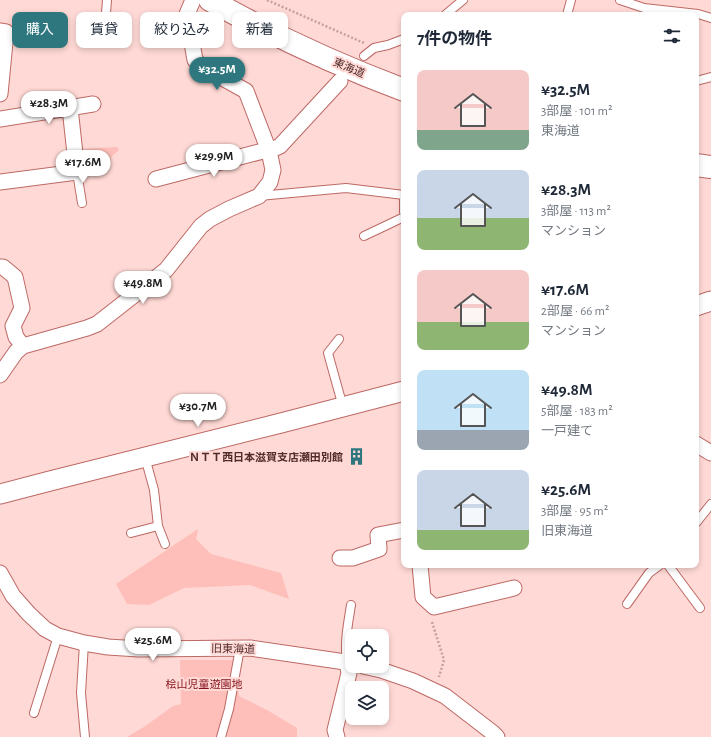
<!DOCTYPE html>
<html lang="ja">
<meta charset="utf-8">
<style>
:root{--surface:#fff;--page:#f6f6f7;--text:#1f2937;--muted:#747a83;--accent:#2e777e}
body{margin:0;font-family:"Alegreya Sans","Noto Sans JP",sans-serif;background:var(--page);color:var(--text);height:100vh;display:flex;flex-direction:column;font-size:15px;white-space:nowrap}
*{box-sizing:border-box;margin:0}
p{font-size:13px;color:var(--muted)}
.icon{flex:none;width:22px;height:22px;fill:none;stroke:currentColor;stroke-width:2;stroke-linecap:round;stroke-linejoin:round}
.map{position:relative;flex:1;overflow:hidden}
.panel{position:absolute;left:401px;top:12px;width:298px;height:556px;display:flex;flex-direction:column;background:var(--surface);border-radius:8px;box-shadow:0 2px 6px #0003}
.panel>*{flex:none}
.guide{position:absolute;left:12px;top:12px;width:329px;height:36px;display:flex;gap:8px}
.buttons{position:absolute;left:345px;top:629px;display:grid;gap:8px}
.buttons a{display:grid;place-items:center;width:44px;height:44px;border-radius:8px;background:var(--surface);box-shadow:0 2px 6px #0003;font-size:20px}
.price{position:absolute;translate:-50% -34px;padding:0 9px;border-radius:14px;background:#fff;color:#222;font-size:13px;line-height:26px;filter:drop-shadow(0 1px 2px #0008)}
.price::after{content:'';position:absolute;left:50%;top:24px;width:12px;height:9px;margin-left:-6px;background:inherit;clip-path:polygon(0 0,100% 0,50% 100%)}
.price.selected{background:var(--accent);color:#fff}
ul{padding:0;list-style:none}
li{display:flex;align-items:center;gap:12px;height:100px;padding:0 16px}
li span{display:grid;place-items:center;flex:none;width:112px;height:80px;border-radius:8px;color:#555}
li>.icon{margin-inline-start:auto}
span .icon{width:48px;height:48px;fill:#fffc;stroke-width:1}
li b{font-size:17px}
h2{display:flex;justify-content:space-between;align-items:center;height:48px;padding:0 16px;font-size:17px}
.chip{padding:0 14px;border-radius:8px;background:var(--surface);box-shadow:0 2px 6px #0003;font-size:14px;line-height:36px}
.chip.selected{background:var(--accent);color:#fff}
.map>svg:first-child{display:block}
</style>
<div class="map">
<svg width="711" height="737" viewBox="0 0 711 737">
<rect width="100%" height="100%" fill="#ffd9d5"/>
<path fill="#febeb9" d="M117,147L119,150L111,157V163L83,167L81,149Z
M198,529L196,539L211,554L281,573L289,599L250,585L184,588L149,605L127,604L116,584Z
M180,660H233L229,684L238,686L239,696L267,710L297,728V737H127L144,727L173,706L181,704Z"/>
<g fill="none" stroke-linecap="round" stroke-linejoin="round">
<defs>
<path id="service" d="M620,0L644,8L698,14L711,18
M445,15L463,0
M567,15L571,0
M105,26L107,0
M364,56L374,48L388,45L404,39
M696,81L711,77
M77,172L82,203
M259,196L346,188L404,195V212
M364,236L404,217
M339,339L328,353L343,407
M145,457L154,490L158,526L165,544
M696,523L711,504
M131,533L158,526
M668,565L700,608
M627,604L649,573L660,565
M84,643L81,693L85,737
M347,662C344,643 348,624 351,605
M34,713L58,636
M221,737L229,709L240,648"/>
<path id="minor" d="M0,31L6,32L0,94
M0,119L93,104
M156,179L263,151H269L280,146L340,81
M0,182L77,172L70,108
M0,267H3L15,277L22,308L13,326L16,337L23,346
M0,375L16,352L23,346L87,328L97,324L166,270L201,226L210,219L229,209L259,196L270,182L273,170L269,151L246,91L201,66L195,60L187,14L193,0
M696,444L711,453
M340,558H353L379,549L378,535L404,530
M420,565L423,597L434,607L514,588
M0,573L13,596L29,614L45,629L58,636L84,643L108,647L139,649L250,648L352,663
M363,666L381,670L413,681L445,696L493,733L497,737
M337,737L335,730L349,673L347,662"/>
<path id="tertiary" d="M696,306L711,301
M0,494L50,481L281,423L404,391"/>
<path id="trunk" d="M210,0C272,35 337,65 404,90
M696,165L711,167"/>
</defs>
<use href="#service" stroke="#bd6965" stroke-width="10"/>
<use href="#minor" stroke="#bd6965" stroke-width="17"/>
<use href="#tertiary" stroke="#bd6965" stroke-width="21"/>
<use href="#trunk" stroke="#bd6965" stroke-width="24"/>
<path stroke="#c5a09c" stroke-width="2.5" stroke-dasharray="2 2" stroke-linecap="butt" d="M267,0L364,43
M432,622L444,660L439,677"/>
<use href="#service" stroke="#fff" stroke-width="8"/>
<use href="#minor" stroke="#fff" stroke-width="15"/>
<use href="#tertiary" stroke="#fff" stroke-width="19"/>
<use href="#trunk" stroke="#fff" stroke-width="22"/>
</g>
<defs>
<symbol id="building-bare" viewBox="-9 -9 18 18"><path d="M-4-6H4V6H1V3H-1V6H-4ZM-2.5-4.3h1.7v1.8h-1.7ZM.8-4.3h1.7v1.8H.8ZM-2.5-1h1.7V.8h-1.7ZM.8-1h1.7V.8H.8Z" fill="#2e777e" stroke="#ffd9d5" stroke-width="2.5" paint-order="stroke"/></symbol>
</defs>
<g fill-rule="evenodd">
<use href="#building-bare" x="344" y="444" width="25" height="25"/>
</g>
<g text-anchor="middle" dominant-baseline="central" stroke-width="4" stroke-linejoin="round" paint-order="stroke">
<g font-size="11" fill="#512c2a" stroke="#ffd9d5">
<text transform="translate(349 68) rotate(23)">東海道</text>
<text transform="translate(233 649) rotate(1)">旧東海道</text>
</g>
<g font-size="11" font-weight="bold" fill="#512c2a" stroke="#ffd9d5" text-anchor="end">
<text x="343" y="457">ＮＴＴ西日本滋賀支店瀬田別館</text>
</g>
<g font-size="11" fill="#83101a" stroke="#ffd9d5">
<text x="204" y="684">桧山児童遊園地</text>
</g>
</g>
</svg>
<div class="buttons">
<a><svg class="icon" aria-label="locate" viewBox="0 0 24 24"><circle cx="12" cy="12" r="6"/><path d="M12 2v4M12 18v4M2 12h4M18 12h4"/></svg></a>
<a><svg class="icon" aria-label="layers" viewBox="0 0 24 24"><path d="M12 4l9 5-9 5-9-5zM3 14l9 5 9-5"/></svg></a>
</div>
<b class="price selected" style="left:217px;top:91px">¥32.5M</b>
<b class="price" style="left:49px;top:125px">¥28.3M</b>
<b class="price" style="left:214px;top:178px">¥29.9M</b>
<b class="price" style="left:83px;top:184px">¥17.6M</b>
<b class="price" style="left:143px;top:305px">¥49.8M</b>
<b class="price" style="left:198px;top:428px">¥30.7M</b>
<b class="price" style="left:153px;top:662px">¥25.6M</b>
<div class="guide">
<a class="chip selected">購入</a>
<a class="chip">賃貸</a>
<a class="chip">絞り込み</a>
<a class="chip">新着</a>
</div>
<section class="panel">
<h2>7件の物件<svg class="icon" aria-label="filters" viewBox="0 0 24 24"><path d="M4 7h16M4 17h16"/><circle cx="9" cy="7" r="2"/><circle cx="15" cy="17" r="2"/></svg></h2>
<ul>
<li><span style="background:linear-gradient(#f6c9c9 75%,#7fa58c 0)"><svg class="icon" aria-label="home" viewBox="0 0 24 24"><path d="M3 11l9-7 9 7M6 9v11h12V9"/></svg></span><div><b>¥32.5M</b><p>3部屋 · 101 m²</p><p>東海道</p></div></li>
<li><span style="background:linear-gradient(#c9d6e8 60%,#8fb573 0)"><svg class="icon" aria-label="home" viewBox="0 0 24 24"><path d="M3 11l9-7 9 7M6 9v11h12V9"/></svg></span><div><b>¥28.3M</b><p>3部屋 · 113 m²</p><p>マンション</p></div></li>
<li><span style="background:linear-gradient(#f6c9c9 65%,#8fb573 0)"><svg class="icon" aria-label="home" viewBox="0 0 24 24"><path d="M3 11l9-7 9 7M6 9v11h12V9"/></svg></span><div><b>¥17.6M</b><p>2部屋 · 66 m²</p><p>マンション</p></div></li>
<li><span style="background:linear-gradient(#bfe0f5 75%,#9aa5b1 0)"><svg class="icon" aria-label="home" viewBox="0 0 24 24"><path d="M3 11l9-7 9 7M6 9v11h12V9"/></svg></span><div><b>¥49.8M</b><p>5部屋 · 183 m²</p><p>一戸建て</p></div></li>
<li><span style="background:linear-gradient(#c9d6e8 75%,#8fb573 0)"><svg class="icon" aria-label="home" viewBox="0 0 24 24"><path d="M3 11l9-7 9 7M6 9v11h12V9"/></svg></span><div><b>¥25.6M</b><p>3部屋 · 95 m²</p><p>旧東海道</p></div></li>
</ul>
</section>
</div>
